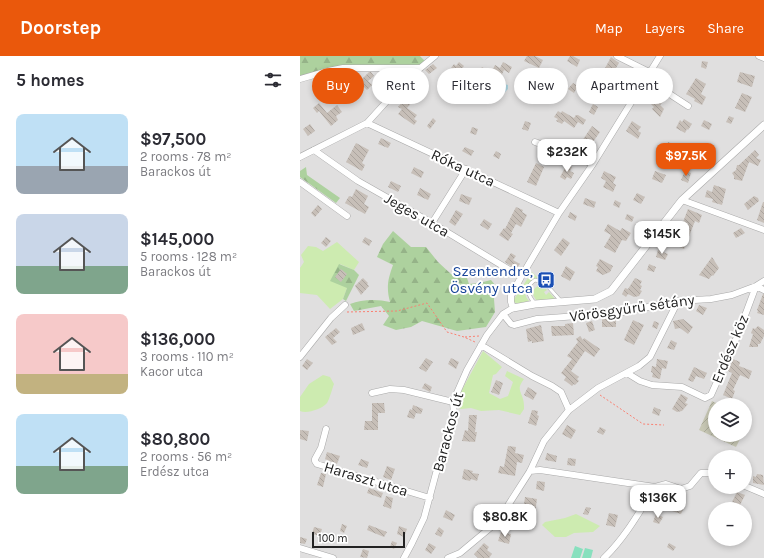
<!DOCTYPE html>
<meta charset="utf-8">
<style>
:root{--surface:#fff;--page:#f2f2f3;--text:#2b2b33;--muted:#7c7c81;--accent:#ea580c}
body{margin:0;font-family:Karla,sans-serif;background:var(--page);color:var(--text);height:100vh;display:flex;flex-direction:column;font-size:15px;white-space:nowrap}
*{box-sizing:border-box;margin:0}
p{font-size:13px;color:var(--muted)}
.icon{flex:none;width:22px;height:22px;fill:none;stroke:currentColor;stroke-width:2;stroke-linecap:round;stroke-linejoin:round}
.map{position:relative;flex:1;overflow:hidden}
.panel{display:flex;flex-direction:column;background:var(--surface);width:300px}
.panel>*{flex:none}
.banner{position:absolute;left:12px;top:12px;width:380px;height:36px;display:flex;gap:8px}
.buttons{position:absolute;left:408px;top:342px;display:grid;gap:8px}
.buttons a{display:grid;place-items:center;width:44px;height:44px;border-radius:50%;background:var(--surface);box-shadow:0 2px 6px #0003;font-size:20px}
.scale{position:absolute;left:12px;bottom:10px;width:93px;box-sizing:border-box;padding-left:4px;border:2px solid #222;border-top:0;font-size:11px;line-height:14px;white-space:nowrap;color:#222;-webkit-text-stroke:3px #fff;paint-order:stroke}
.price{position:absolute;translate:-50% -34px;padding:0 9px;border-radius:8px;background:#fff;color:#222;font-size:13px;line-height:26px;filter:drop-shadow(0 1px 2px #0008)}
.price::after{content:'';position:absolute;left:50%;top:24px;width:12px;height:9px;margin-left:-6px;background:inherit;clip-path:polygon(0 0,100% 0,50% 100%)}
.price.active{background:var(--accent);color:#fff}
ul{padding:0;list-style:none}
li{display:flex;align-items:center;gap:12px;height:100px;padding:0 16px}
li span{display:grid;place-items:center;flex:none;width:112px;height:80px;border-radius:8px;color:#555}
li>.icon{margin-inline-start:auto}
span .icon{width:48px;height:48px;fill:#fffc;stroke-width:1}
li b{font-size:17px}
h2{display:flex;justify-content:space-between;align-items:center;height:48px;padding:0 16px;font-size:17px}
.chip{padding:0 14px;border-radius:18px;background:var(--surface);box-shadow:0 2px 6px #0003;font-size:14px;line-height:36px}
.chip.active{background:var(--accent);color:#fff}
header{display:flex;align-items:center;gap:24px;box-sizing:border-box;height:56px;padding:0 20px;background:var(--accent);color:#fff}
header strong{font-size:19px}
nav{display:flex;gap:22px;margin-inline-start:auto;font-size:14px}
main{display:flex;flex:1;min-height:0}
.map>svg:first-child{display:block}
</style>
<header>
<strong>Doorstep</strong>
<nav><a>Map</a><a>Layers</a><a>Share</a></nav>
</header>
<main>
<section class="panel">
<h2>5 homes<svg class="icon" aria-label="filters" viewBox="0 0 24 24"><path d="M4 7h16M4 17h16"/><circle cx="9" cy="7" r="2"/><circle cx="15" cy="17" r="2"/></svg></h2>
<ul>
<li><span style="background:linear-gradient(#bfe0f5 65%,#9aa5b1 0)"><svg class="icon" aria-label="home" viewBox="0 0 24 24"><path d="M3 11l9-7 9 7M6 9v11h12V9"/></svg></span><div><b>$97,500</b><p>2 rooms · 78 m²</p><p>Barackos út</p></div></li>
<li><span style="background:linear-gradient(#c9d6e8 65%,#7fa58c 0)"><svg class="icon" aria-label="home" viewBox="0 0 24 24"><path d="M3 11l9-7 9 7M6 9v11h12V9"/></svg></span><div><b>$145,000</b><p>5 rooms · 128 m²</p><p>Barackos út</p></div></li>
<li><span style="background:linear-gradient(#f6c9c9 75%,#c2b280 0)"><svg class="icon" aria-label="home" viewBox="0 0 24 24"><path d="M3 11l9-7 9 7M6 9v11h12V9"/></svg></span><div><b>$136,000</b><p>3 rooms · 110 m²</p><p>Kacor utca</p></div></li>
<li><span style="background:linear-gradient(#bfe0f5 65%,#7fa58c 0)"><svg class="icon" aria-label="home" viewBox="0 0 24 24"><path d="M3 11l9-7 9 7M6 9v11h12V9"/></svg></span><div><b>$80,800</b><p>2 rooms · 56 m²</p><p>Erdész utca</p></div></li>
</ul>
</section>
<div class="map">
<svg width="464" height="502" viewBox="0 0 464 502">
<defs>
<pattern id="construction-furrows" width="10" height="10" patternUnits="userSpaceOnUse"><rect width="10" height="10" fill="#c7c7b4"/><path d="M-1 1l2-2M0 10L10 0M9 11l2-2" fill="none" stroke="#abab9a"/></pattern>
<pattern id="forest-firs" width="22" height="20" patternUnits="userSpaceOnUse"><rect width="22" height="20" fill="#add19e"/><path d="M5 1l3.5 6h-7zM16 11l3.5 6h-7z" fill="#95b388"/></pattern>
<pattern id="water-ripples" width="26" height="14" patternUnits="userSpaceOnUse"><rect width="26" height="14" fill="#aad3df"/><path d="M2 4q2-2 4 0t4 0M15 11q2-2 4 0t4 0" fill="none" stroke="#92b5bf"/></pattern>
<pattern id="building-back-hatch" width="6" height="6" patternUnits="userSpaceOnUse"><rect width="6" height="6" fill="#c7bfb8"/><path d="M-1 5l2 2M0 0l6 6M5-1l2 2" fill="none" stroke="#aba49e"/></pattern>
</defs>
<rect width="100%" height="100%" fill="#f2efe9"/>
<path fill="#e0dfdf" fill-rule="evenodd" d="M120,0H464V502H0V23L28,15L126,6ZM415,349H445V379H415ZM415,401H445V431H415ZM415,453H445V483H415Z"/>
<path fill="url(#construction-furrows)" d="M412,345L420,349H415V379H442L436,391L399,374Z"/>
<path fill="#cdebb0" d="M37,186L59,206L54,214L40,208L47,232L43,243L30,253L17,239L0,237V212L4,206L1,199L8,190L16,191L23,195Z
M232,216L238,222C228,226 220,235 229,245L217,248L214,246V243Z
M238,230H243L247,234L244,236L246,239L249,236L256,244L237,245C232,239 231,234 238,230Z
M183,295L202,311L196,318L193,319L189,337L200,343L208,340L213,326L205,320L207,315L224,323C217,333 220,333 223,343C224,346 224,350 224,353L220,359L199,354L181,355L171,352L161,353L157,351V343Z
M23,319L30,321L34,328C32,333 30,342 27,347C22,353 7,358 0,355V341L9,328Z
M276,458L300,470L293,476L274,477L266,481H255L242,469L245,466L265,462Z"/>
<path fill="url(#forest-firs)" d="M0,0H120L126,6L119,12H56L0,23Z
M6,111L7,119L40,142L36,147L0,121V115Z
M93,175L111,191H126L138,206L151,218L166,213L167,222L169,228L179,227L191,224L196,230L194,243L195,256L186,271L157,275L122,265L111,271L96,274L83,269L89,260L81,250L54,255L50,248C62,243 78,243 90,246C86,231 88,223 93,209L77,201L83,188Z
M39,208L54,214L59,219L46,245L43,243L47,232L30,225Z"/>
<path fill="#88e0be" d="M275,490L283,493L280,502H271Z
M285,492L293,494L291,502H282Z"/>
<path fill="url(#water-ripples)" d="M200,27L208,29V33L204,37L200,36L199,29Z"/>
<path fill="url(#building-back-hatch)" d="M227,0H235L243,4L239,12L224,5Z
M270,0H273L280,4L277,11L267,5Z
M311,1L319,7L311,20L303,16Z
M402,5L408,6L406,13L401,11Z
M159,6L164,10L160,15L164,19L162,21L151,12L154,8L156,10Z
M203,6L212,11L209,17L204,14L201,20L192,15L195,9L200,12Z
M133,8L137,12L129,18L125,14Z
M182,11L190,16L179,35L170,30Z
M69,16H71L74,20L68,25L72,29L67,34L59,26Z
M440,16L455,20L452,31L437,26Z
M396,22L406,28L401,38L406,41L402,49L394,45L395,43L386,38Z
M121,25L127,32L118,41L117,40L107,52L117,59L114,63L117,65L114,69L98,58L102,53L98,51Z
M306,25L312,28L309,33L312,35L308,41L300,36Z
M273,27L278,30L274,37L268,33Z
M229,28L233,31L228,40L223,36Z
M442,37L452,41L445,56L435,52Z
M349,38L355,44L359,39L365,44L360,49L364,53L360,61L352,53L354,51L347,44Z
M19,47L27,57L37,49L42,56L36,60L38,64L31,70L19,55L17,57L13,52Z
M293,48L298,51L294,59L289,56Z
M258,55L261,57L262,55L274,62L276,59H278L286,64L283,69L278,66L274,72L264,65L262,68L256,65L258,63L254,61Z
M429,60L434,62L431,68L426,66Z
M133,62L136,65L130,73L127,70Z
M384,63L392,68L388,74L387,73L385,77L376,72L380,64L382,66Z
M404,64L412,68L409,74L401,70Z
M225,65L231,67L228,75L222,73Z
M332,65L341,71L338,75L341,77L338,83L326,75Z
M10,68L15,75L8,80L3,73Z
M292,70L300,76L290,90L282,85Z
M172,71L178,73L176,79L170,77Z
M81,82L91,87L88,92L78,88Z
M368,86L373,88L370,94L366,92Z
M56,87L69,94L62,107L65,109L62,115L46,106Z
M165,91L174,95L171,100L162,95Z
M455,94L459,99L456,102L461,104L458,110L449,106L442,125L434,123V120L432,117L436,114L437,109H439Z
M196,95L201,98L199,103L193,100Z
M236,107L244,111L236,130L227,126Z
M267,108L272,111L270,115L274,117L271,123L267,121L265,124L260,121Z
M114,111L124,116L121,122L111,117Z
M304,115L316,121L313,127L316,129L313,136L303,131L306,125L301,122Z
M355,115L366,119L362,127L352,123Z
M385,115L391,117L388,127L381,124Z
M91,125L101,130L98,136L88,131Z
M414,129L426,133L422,149L412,146L413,143L405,141L407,134L412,136Z
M120,132L131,138L128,144L117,139Z
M56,133L68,140L64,148L69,151L65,158L45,147L49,140L52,141Z
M337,137L345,141L341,148L333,144Z
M161,138L172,142L169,149L159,145Z
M454,140L458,142L459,145L448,154L444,148Z
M285,142L296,146L294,152L283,148Z
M315,144L321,147L319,152L313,149Z
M463,146H464V167L457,164Z
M18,149L22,153L15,161L11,157Z
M216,151L223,154L222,156L227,159L221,171L216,168L211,177L213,178L208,185L199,179L204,172L205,173Z
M388,153L402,159L399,167L395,165L384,193L372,188L377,173L380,174Z
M156,154L163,158L155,170L149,166Z
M270,156L277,160L275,165L268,161Z
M327,158L334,161L332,166L325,163Z
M184,163L192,168L188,174L180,169Z
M308,168L320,175L322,172L331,177L326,185L322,184L315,197L304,191L311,179L304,175Z
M441,172L445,177L436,182L433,177Z
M26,181L31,185L26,191L21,187Z
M65,181L72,185L69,190L62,186Z
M263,182L270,187L261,200L254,194Z
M358,194L368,198L365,204L356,201Z
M211,197L216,200L213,204L220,208L216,213L205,206Z
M412,201L419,212L413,220L412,219L409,223L399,219Z
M300,203L313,210L310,216L303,219L296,215L298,211L296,210Z
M349,208L356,211L354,216L347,214Z
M266,210L275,216L270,225L261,220Z
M41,213L47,218L41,226L35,221Z
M63,222L68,227L67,228L69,230L61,239L55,230Z
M335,222L342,225L340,229L342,230L340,234L342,235L339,240L334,241L328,238L326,241L322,238L325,232L328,233Z
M463,238H464V259L457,257L458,255L457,254Z
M399,249L407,252L403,259L396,255Z
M316,262V271H302V263Z
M383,263L393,271L388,278L380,272L375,273L373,265Z
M333,264L344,269L334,289L324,284Z
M292,265L295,274L289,276L286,267Z
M354,265L359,267L357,273L352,271Z
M62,267L65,274L53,279L51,272Z
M273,267L274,279L252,280L251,270H265V268Z
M241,269L244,285L232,287V285L228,286L226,273Z
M458,270L464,274V280L460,288H458V291H449L453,278L451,277L453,272L455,273Z
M36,272L40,276L33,282L37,286L32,289L25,281Z
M280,280L283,284L284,282L300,293L294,301L285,295L271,315L279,321L277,323L279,325L275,329L274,328L272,330L264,324L266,321L261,317L272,303L267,300L278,286L276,283Z
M371,284L377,287L374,294L367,292Z
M126,302L133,306L126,316L119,312Z
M151,302L159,306L156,313L148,308Z
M7,303L13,307L7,314L2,310Z
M357,303L368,305L366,313L362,312L360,323L352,321L353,317L351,316L352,310L356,311Z
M433,303L440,306L439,310L452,315L449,323L440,319L433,334L435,335L432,343L423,339L432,317L428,315Z
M394,311L407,317L404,323L396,320L393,326L388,324Z
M196,324L203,327L199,339L191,336Z
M125,327L132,331L130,336L122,332Z
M228,331L237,337L233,344L224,339Z
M381,338L388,342L385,347L388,348L382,355L377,356L372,353Z
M72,347H84L85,357H78V374H64L65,365H72Z
M113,349L123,353L121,358L116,357L114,363L107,361L110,353L112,354Z
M354,351L361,354L359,360L352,357Z
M232,354L238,355L237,359L239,360L236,370L228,367Z
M169,359H177L175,376H177L175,386L162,385L165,374L168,375Z
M267,369L276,374L271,383L262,378Z
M300,371L306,374L303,379L297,376Z
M0,374L9,375L7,385L0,383Z
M208,390L216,391L215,397L224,399L222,407L217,406L215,420L198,417L200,410L204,411Z
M27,396L40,400L37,408L25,403Z
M247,397L257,400L256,406L245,404Z
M268,402L276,403L275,410L267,409Z
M61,403L69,406L67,412L58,409Z
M87,410L95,413L91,424L83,421Z
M164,413L173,415L172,417L179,418L177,425L171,423L170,425L162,423Z
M21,417L26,418L23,431L17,429Z
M457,418L463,419L464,429L453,427V420L456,421Z
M237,425L245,426L244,435L236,433Z
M69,432L83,437L81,442L67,437Z
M437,436L445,439L440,449L432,446Z
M86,440L93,442L91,453L83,450Z
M225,441L237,443L235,457L223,456Z
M375,448L384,451L381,458L372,455Z
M286,451L291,452L288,459L283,458Z
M146,454L155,459L152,465L143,461Z
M309,457L318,459L315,471L306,469Z
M356,458L363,461L359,468L353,466Z
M42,468L47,470L44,477L40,475Z
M69,469L87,476L84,481L67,474Z
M99,470L107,473L104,481L97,478Z
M14,471L22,473L20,480L12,478Z
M139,471L144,475L141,481L135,478Z
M201,476L211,478L209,488L198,485Z
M0,481L7,483L5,488L0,487Z
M92,485L97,487L94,493L90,491Z
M129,487L136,491L131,498L125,494Z
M184,487L189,491L187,494L192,498L189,502H178L174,498Z
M369,487L376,491L373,495L367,491Z
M63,493L69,495L67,502L60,501Z"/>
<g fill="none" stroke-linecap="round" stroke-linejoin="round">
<defs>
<path id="service" d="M235,248C228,239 224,231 235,224L244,226L260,244"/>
<path id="minor" d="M317,0L349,16
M459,0L464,2
M345,22L388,50
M0,23L28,15L43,12H119
M67,67L259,157
M235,86L293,108
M14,94L58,125L132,167L221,221
M0,101L67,67L107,23L135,0
M0,126L47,160
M382,144L464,174
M132,167L166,113
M203,258L211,268L214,269L237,263L318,257L378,245L411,243L432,239L456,230L464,225
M181,289L232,320L252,330L261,336L269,354
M0,301L31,262L45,249
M327,317L340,325L352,329L382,331L405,342L411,339L437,281L456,230L464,234
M72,337L90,333L104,334L153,346
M26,373L21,392L15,403V405L17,408L130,442
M230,415L240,414L355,431L366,428L381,433L390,430L401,417H415
M445,430L464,438
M0,492L33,502
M104,502L112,487L124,462L136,417L152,372L154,358L153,346L167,314L187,279L203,258L213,252L211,246V240L221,221L259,157L293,108L360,0
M148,502L160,497L202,462L207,451L230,415L244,385L269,354L298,332L339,310L350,301L378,245
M304,502C325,482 340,455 355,431"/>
<path id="tertiary" d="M213,252L235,248L295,243L311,235L382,144L464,69"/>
</defs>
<use href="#service" stroke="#a9a9a9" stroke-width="4"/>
<use href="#minor" stroke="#a9a9a9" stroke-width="7"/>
<use href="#tertiary" stroke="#a9a9a9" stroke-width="8"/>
<path stroke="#fa8072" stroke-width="1" stroke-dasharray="2 2" stroke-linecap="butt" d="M47,256L97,255L127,247L147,276L164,281L175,286
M165,281L179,280
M300,339L343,368L364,369"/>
<use href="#service" stroke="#fff" stroke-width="3"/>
<use href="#minor" stroke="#fff" stroke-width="6"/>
<use href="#tertiary" stroke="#fff" stroke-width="7"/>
</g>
<defs>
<symbol id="bus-square" viewBox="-11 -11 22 22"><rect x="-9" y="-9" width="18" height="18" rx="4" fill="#1a4fb4" stroke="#fff"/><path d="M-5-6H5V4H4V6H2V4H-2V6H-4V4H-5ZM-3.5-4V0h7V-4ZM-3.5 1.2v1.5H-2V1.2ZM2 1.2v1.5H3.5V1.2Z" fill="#fff"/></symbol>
</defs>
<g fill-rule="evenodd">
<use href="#bus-square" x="236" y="214" width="20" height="20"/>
</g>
<g text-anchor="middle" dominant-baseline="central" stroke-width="4" stroke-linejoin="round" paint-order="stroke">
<g font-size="15" fill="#222" stroke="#fff">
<text transform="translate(163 112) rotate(25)">Róka utca</text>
<text transform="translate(117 159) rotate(30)">Jeges utca</text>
<text transform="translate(332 252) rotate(-8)">Vörösgyűrű sétány</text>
<text transform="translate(430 293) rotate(-67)">Erdész köz</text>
<text transform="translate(148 376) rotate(-75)">Barackos út</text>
<text transform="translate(66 423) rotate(17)">Haraszt utca</text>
</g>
<g font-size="15" fill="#164399" stroke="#fff" text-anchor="end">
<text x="233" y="215">Szentendre,<tspan x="233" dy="17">Ösvény utca</tspan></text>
</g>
</g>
</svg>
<div class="buttons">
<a><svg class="icon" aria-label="layers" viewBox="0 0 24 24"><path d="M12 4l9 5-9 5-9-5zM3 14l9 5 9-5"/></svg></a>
<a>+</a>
<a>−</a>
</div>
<div class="scale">100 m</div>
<b class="price" style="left:267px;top:117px">$232K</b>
<b class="price active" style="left:386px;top:121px">$97.5K</b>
<b class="price" style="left:362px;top:199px">$145K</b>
<b class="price" style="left:358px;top:463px">$136K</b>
<b class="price" style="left:205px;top:482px">$80.8K</b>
<div class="banner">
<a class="chip active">Buy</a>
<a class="chip">Rent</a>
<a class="chip">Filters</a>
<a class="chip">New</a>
<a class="chip">Apartment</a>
</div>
</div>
</main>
